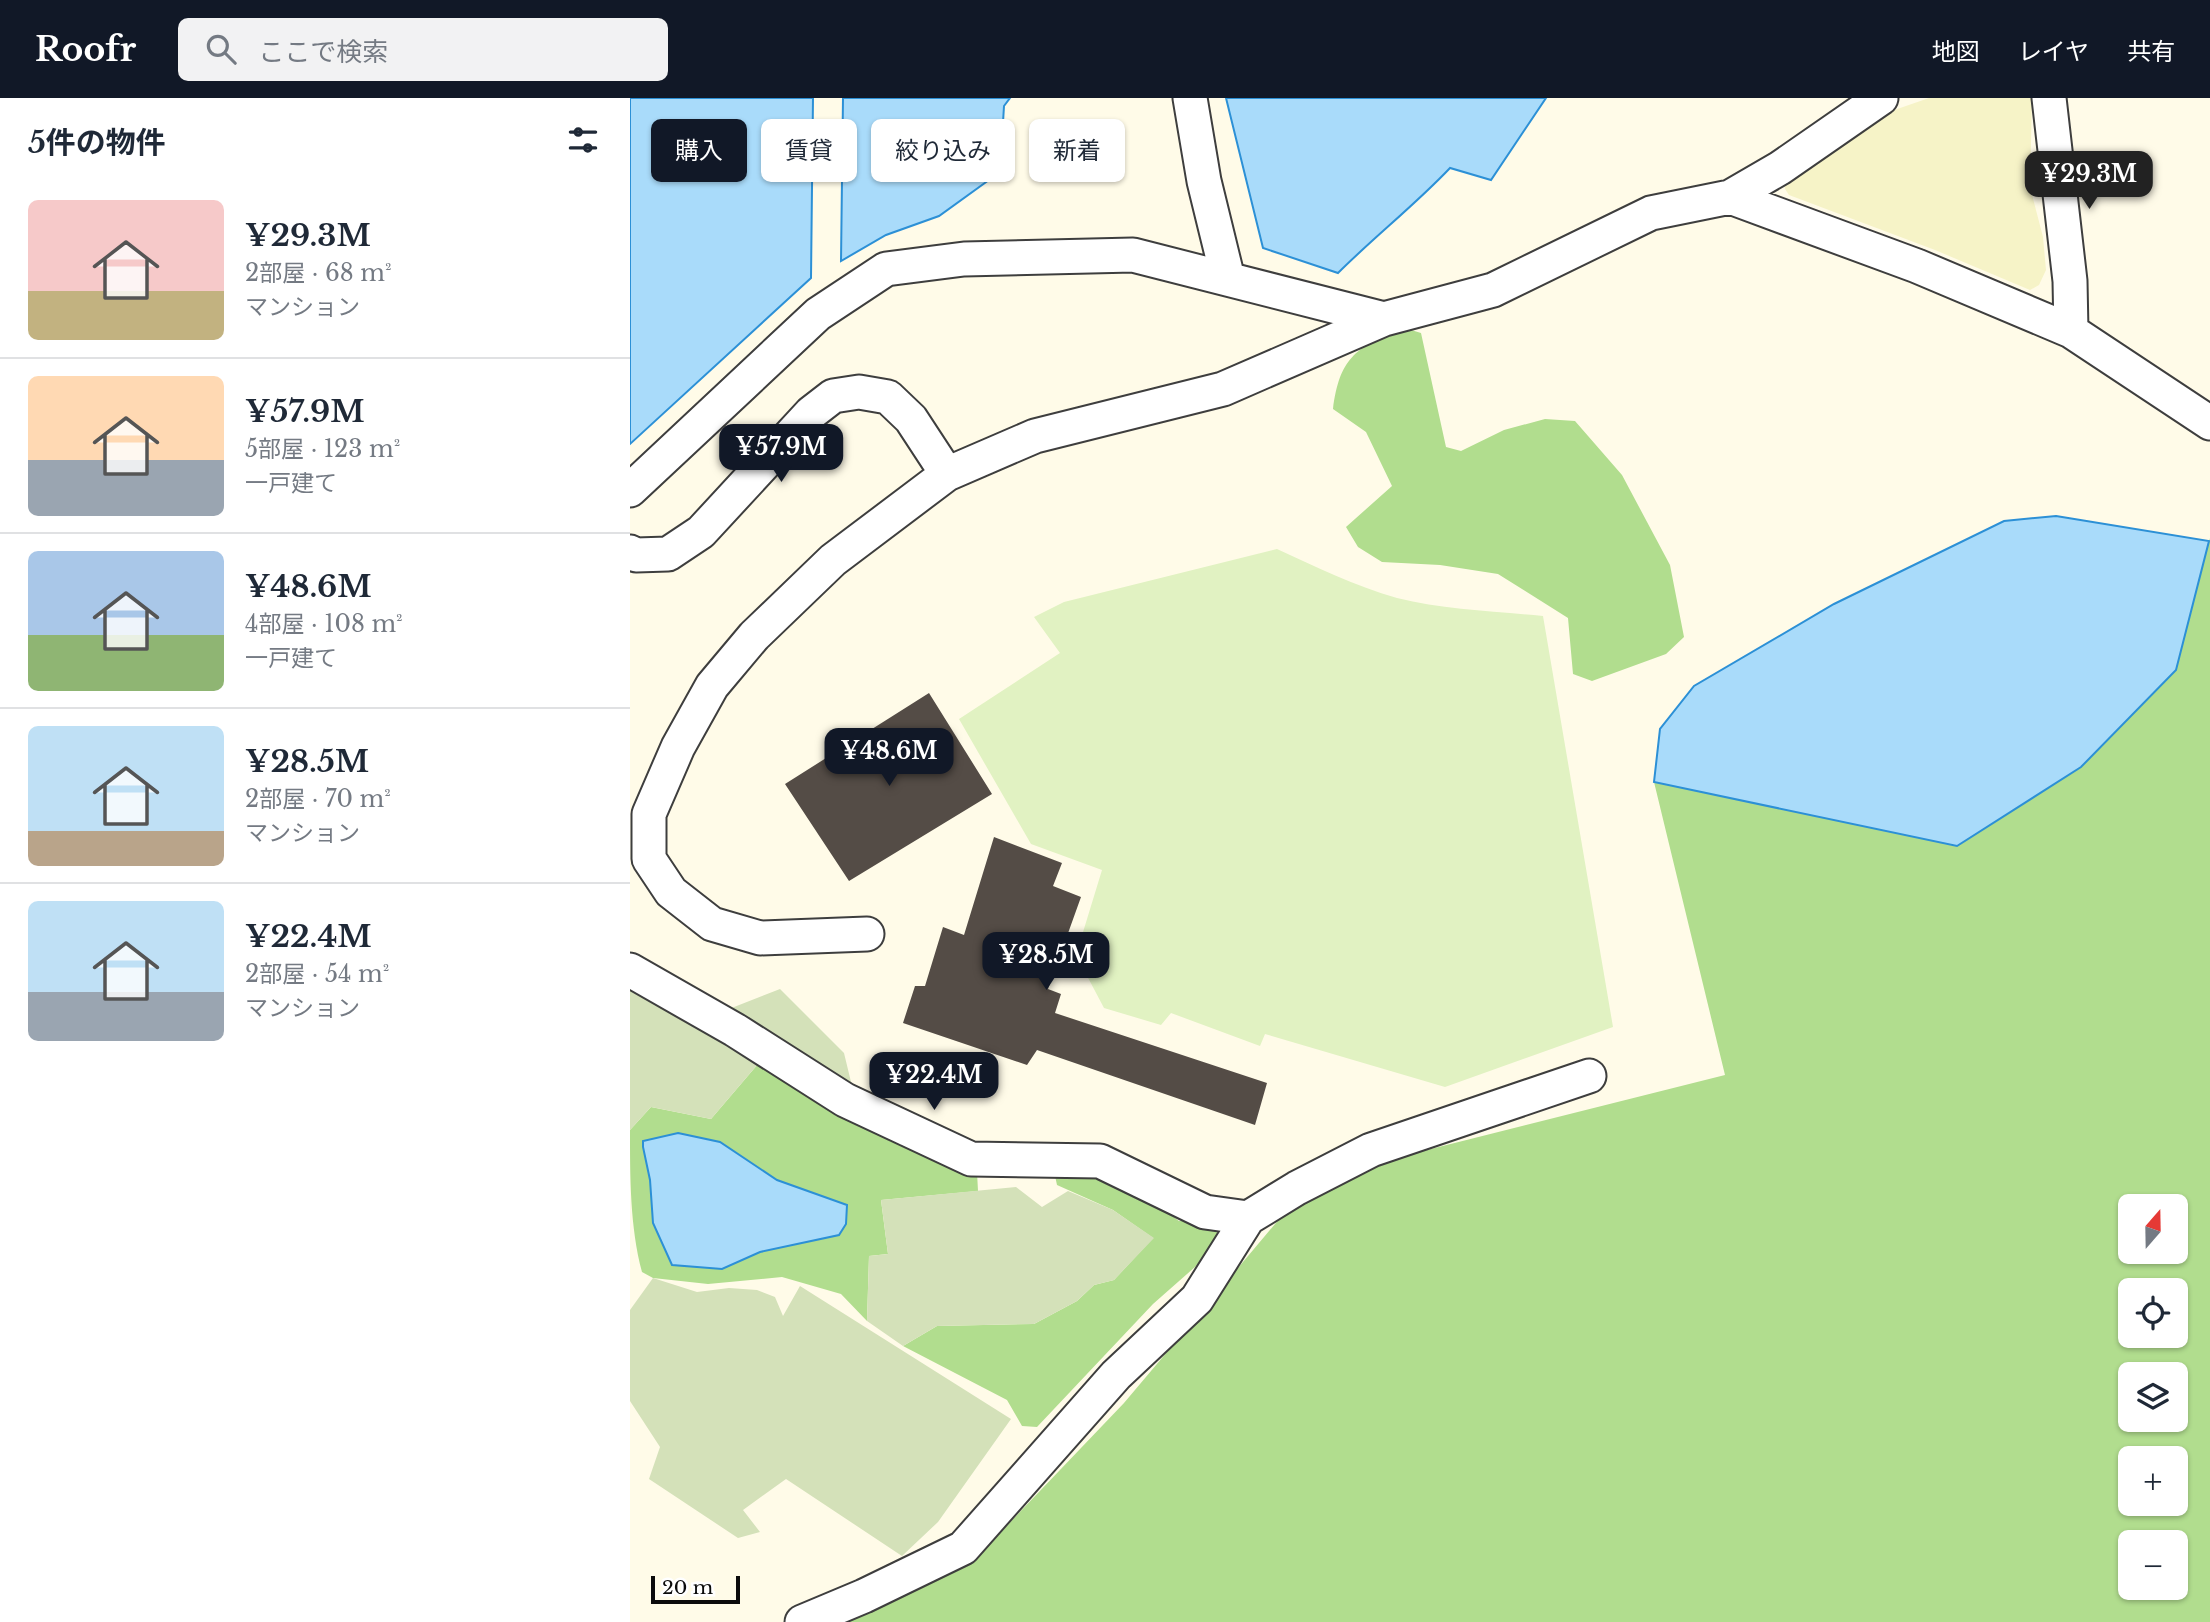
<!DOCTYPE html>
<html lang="ja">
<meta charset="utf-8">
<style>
:root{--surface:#fff;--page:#f2f2f3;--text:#1f2937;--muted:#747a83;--line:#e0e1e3;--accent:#111827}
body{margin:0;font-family:"Libre Baskerville","Noto Sans JP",serif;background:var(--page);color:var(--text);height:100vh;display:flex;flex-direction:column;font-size:26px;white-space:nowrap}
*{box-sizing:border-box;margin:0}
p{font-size:23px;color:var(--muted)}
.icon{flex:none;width:38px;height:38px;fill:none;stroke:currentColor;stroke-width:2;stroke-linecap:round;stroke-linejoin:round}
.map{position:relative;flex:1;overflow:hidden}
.sheet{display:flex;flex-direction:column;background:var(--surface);width:630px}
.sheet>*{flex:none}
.banner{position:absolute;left:21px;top:21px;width:665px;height:63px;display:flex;gap:14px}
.needle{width:46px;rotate:20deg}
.controls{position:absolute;left:1488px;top:1096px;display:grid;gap:14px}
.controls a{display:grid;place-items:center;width:70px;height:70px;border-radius:10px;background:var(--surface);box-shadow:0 2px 5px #0004;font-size:35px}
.scale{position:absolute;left:21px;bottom:18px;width:89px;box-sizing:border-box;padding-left:7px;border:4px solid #0b0b0b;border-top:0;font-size:19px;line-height:24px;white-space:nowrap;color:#0b0b0b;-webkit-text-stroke:5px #fff;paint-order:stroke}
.price{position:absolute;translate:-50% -60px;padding:0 16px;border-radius:14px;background:var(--accent);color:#fff;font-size:23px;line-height:46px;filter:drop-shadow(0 2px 4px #0008)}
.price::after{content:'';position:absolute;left:50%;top:42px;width:21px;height:16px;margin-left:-10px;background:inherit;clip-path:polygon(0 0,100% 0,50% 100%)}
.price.on{background:#222;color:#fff}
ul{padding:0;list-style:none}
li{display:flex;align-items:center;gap:21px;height:175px;padding:0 28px}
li+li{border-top:2px solid var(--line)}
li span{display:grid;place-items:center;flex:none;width:196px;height:140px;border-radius:10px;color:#555}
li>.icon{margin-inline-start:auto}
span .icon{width:84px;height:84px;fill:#fffc;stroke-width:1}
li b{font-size:30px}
h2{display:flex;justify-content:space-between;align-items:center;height:84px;padding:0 28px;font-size:30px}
.pill{padding:0 24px;border-radius:10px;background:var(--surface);box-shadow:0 2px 5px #0004;font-size:24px;line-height:63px}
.pill.on{background:var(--accent);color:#fff}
header{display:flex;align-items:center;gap:42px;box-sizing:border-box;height:98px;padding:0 35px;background:var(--accent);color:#fff}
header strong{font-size:33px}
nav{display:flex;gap:38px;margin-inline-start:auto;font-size:24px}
.search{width:490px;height:63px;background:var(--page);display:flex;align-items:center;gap:18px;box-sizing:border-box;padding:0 24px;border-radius:10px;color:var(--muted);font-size:26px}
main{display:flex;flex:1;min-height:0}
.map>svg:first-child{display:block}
</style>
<header>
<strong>Roofr</strong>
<div class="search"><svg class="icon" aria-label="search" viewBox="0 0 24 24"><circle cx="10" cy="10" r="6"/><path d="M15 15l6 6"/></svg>ここで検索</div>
<nav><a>地図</a><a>レイヤ</a><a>共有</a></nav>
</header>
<main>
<section class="sheet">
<h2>5件の物件<svg class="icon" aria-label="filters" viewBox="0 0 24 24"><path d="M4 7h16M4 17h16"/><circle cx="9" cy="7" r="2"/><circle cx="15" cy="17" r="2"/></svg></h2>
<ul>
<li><span style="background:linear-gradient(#f6c9c9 65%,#c2b280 0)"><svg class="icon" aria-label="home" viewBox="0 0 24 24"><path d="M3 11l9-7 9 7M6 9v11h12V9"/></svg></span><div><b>¥29.3M</b><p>2部屋 · 68 m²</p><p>マンション</p></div></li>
<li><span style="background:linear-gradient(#ffd9b3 60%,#9aa5b1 0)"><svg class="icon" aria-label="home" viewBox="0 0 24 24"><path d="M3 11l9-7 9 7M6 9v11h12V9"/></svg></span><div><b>¥57.9M</b><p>5部屋 · 123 m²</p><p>一戸建て</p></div></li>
<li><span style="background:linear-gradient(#a9c7e8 60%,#8fb573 0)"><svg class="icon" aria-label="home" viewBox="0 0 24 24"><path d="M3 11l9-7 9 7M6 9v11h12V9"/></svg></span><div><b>¥48.6M</b><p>4部屋 · 108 m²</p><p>一戸建て</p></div></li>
<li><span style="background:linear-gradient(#bfe0f5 75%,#b9a48a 0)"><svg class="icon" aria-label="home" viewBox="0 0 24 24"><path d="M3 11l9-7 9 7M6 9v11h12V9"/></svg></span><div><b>¥28.5M</b><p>2部屋 · 70 m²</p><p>マンション</p></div></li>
<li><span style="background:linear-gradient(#bfe0f5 65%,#9aa5b1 0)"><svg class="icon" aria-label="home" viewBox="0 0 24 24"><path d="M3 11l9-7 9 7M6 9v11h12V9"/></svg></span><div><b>¥22.4M</b><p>2部屋 · 54 m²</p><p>マンション</p></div></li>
</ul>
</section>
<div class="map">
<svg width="1580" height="1524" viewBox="0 0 1580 1524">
<rect width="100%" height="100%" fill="#fffbe8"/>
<path fill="#f6f3c7" d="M1299,0H1402L1400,89L1413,139L1416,172L1409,187L1400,192L1305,152L1159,97L1155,91L1154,82L1250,17Z"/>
<path fill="#b1dd8e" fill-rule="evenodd" d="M768,228L791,235L816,349L831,353L874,332L915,321L945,323L992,377L1040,467L1054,539L1036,556L962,583L943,576L938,520L868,476L810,467L752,464L728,449L716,429L762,388L736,334L703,311C710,259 725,253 768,228Z
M1580,440V1524H204L346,1460L494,1305L667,1100L781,1056L1095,977L1024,684L1219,720L1546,572ZM1500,1108H1545V1153H1500ZM1500,1192H1545V1237H1500ZM1500,1276H1545V1321H1500ZM1500,1360H1545V1405H1500ZM1500,1444H1545V1489H1500Z
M128,966L347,1074L348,1093L251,1102L258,1156L239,1158L237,1223L211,1196L152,1179L78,1186L23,1180L12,1174C0,1129 0,1079 0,1032L21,1009L81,1021ZM90,1044L147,1082L217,1107L208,1137L130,1153L92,1171L23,1125L20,1082Z
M424,1073L482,1078L516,1098L549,1123H576L599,1136L582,1154L523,1206L407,1329L392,1328L377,1302L273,1248L307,1228L404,1226L447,1203L464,1187L484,1182L523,1140L483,1112L427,1087Z"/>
<path fill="#d4e1b9" d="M0,882L128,966L81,1021L21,1009L0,1032Z
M150,891L214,955L221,984L214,989L99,911Z
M386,1089L412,1109L438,1093L483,1112L524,1140L484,1182L464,1187L447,1203L404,1226L307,1228L273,1248L237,1223L239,1158L258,1156L251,1102Z
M23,1180L67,1194L99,1190L127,1192L145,1199L153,1218L170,1188L381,1321L308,1424L272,1458L156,1381L113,1412L130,1434L108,1440L19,1381L30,1349L0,1303V1212Z"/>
<path fill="#e1f2c2" d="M647,451C686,469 725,488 767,500C814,512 865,513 913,518L983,929L815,989L635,936L630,948L541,915L531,927L474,910L446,857L472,772L401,746L329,621L430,555L404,519L434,504Z"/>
<path fill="#a9dbfa" stroke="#2c90d6" stroke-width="2" d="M0,0H183L181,180L0,346Z
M213,0H380L374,8L370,74L309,118L256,137L211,163Z
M596,0H916L861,82L820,70C785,107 744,139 708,175L633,150Z
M1426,418L1579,443L1546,572L1451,669L1327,748L1024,684L1030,631L1064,588L1204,506L1374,423Z
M48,1035L90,1044L147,1082L217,1107L216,1126L209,1137L130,1154L92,1171L42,1167L23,1125L20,1082L13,1049V1043Z"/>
<path fill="#544c46" d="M299,595L362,696L219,783L155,686Z
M364,739L432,765L423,788L451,799L418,891L431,896L425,915L637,985L625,1027L407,952L397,967L273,925L285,888H295L313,829L334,837Z"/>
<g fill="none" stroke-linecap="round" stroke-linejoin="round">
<defs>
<path id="minor" d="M560,0L574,83L598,181
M1419,0L1440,183L1441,233
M1100,99L1150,70L1251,0
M0,392L188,216L256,171L334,161L503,157L754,221L863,192L1021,115L1100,99L1287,168L1441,233L1580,325
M0,454L6,457L38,456L71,434L181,315L203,298L229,294L258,299L281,321L317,376
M237,836L130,840L82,826L41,794L19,761V716L48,649L82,588L124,538L203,462L317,376L405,338L593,291L754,221
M0,872L105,932L215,1002L341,1061L470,1063L575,1114L618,1120
M172,1524L234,1498L333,1450L486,1277L567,1201L618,1120L667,1090L741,1052L959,978"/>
</defs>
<use href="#minor" stroke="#3e3e3e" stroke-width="37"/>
<use href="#minor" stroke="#fff" stroke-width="33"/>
</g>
</svg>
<div class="controls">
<a><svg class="needle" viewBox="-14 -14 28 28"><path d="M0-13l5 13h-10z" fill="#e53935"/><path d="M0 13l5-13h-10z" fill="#747a83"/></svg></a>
<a><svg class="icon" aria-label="locate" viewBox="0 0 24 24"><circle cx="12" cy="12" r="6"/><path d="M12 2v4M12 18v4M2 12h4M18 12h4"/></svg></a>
<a><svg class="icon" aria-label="layers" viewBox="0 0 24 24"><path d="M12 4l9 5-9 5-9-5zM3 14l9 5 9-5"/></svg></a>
<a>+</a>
<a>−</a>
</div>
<div class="scale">20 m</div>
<b class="price on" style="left:1459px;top:113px">¥29.3M</b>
<b class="price" style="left:151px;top:386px">¥57.9M</b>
<b class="price" style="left:259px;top:690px">¥48.6M</b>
<b class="price" style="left:416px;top:894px">¥28.5M</b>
<b class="price" style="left:304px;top:1014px">¥22.4M</b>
<div class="banner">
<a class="pill on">購入</a>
<a class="pill">賃貸</a>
<a class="pill">絞り込み</a>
<a class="pill">新着</a>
</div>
</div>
</main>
